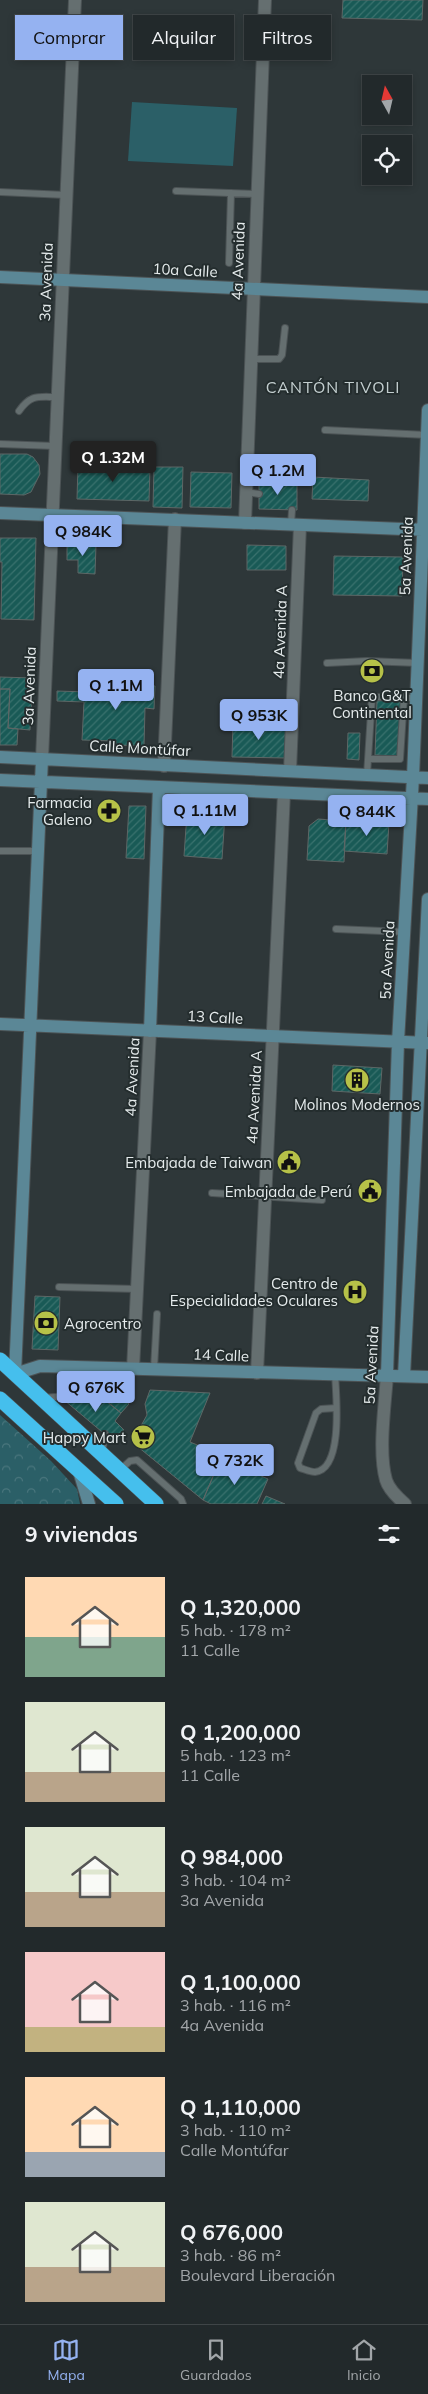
<!DOCTYPE html>
<html lang="es">
<meta charset="utf-8">
<style>
:root{--surface:#22292b;--page:#2a3133;--text:#f1f3f6;--muted:#a2a6a9;--line:#3f4547;--accent:#95b2f1}
body{margin:0;font-family:Mulish,sans-serif;background:var(--page);color:var(--text);height:100vh;display:flex;flex-direction:column;font-size:19px;white-space:nowrap}
*{box-sizing:border-box;margin:0}
p{font-size:16px;color:var(--muted)}
.icon{flex:none;width:28px;height:28px;fill:none;stroke:currentColor;stroke-width:2;stroke-linecap:round;stroke-linejoin:round}
.map{position:relative;height:1504px;overflow:hidden}
.sheet{display:flex;flex-direction:column;background:var(--surface);flex:1}
.sheet>*{flex:none}
.banner{position:absolute;left:15px;top:15px;width:399px;height:45px;display:flex;gap:10px}
.needle{width:32px;rotate:352deg}
.fabs{position:absolute;left:362px;top:75px;display:grid;gap:10px}
.fabs a{display:grid;place-items:center;width:50px;height:50px;border-radius:0px;background:var(--surface);box-shadow:0 2px 8px #0003,0 0 0 1px var(--line);font-size:25px}
.price{position:absolute;translate:-50% -42px;padding:0 11px;border-radius:5px;background:var(--accent);color:#111;font-size:16px;line-height:32px;filter:drop-shadow(0 1px 2px #0008)}
.price::after{content:'';position:absolute;left:50%;top:30px;width:15px;height:11px;margin-left:-8px;background:inherit;clip-path:polygon(0 0,100% 0,50% 100%)}
.price.active{background:#222;color:#fff}
ul{padding:0;list-style:none}
li{display:flex;align-items:center;gap:15px;height:125px;padding:0 25px}
li span{display:grid;place-items:center;flex:none;width:140px;height:100px;border-radius:0px;color:#555}
li>.icon{margin-inline-start:auto}
span .icon{width:60px;height:60px;fill:#fffc;stroke-width:1}
li b{font-size:21px}
h2{display:flex;justify-content:space-between;align-items:center;height:60px;padding:0 25px;font-size:21px}
.pill{padding:0 18px;border-radius:0px;background:var(--surface);box-shadow:0 2px 8px #0003,0 0 0 1px var(--line);font-size:18px;line-height:45px}
.pill.active{background:var(--accent);color:#111}
.dock{display:flex;justify-content:space-around;align-items:center;height:70px;border-top:1px solid var(--line);background:var(--surface);font-size:14px;color:var(--muted)}
.dock a{display:grid;justify-items:center;gap:2px}
.dock .active{color:var(--accent)}
.map>svg:first-child{display:block}
</style>
<div class="map">
<svg width="428" height="1504" viewBox="0 0 428 1504">
<defs>
<pattern id="park-crowns" width="20" height="18" patternUnits="userSpaceOnUse" patternTransform="scale(1.25)"><rect width="20" height="18" fill="#2b5f67"/><path d="M2 6a3 3 0 1 1 6 0M12 15a3 3 0 1 1 6 0" fill="none" stroke="#4a767d"/></pattern>
<pattern id="building-hatch" width="6" height="6" patternUnits="userSpaceOnUse" patternTransform="scale(1.25)"><rect width="6" height="6" fill="#195a56"/><path d="M-1 1l2-2M0 6l6-6M5 7l2-2" fill="none" stroke="#3a726e"/></pattern>
</defs>
<rect width="100%" height="100%" fill="#2e3739"/>
<path fill="url(#park-crowns)" d="M0,1415L51,1461L77,1489L80,1504H0Z"/>
<path fill="#2b5f67" d="M132,102L237,108L233,166L128,161Z"/>
<path fill="url(#building-hatch)" stroke="#5d6766" d="M343,0H423L422,20L342,18Z
M0,454H27L33,457L39,465L40,474L31,492L24,495L0,494Z
M78,465L150,467L149,501L77,499Z
M154,467H183L182,508L153,507Z
M191,472L232,473L231,508L190,507Z
M313,477L369,480L368,501L312,499Z
M259,483L297,484V510L259,509Z
M0,538H36L34,620L1,619L2,562H0Z
M67,544L96,545L95,574L78,573V560H67Z
M247,545L286,546V570H247Z
M334,556L403,557L402,596L333,595Z
M117,675L147,677V685L155,686L154,709L145,708L144,746L116,745V741L82,740L84,702L57,701V691L117,693Z
M0,677L33,678L30,730L8,728L10,689H0Z
M0,689H10L8,728L18,729L17,745H0Z
M377,700L401,701L399,756L375,755Z
M233,723L286,724V758L232,757Z
M348,733H360L359,760L347,759Z
M129,806H146L144,859L126,858Z
M187,813L225,815L222,859L184,856Z
M318,819L346,821L344,862L307,860L309,826Z
M346,821L389,823L387,854L344,851Z
M333,1065L382,1068L380,1094L332,1091Z
M35,1296L60,1297L58,1350L32,1349Z
M75,1386L99,1406L105,1400L121,1413L115,1421L124,1430L114,1442L64,1400Z
M113,1390L129,1404L121,1413L105,1400Z
M150,1390L210,1393L190,1442L222,1455L203,1500L132,1442L147,1415L145,1404Z
M221,1458L268,1479L257,1504H211L203,1500Z
M266,1496L285,1504H262Z"/>
<g fill="none" stroke-linecap="round" stroke-linejoin="round">
<defs>
<path id="lane" d="M176,191L257,194
M0,192L66,195
M229,263L231,193
M251,359H279L282,355L285,328
M19,411C31,394 38,397 57,397
M325,430L427,435
M0,444L55,446
M246,492L259,494
M291,524L292,510
M327,663L367,661L418,663
M368,759H400L404,697
M367,775L372,697L417,698
M0,851H38
M336,929L405,932
M212,1193L322,1200
M59,1287L137,1289
M154,1369L157,1314
M335,1374C336,1394 344,1469 315,1472C310,1472 304,1469 300,1468L298,1463L316,1413L321,1409L336,1408
M80,1390L82,1367
M43,1398L67,1396
M102,1453L105,1434
M120,1470L130,1461L137,1460L181,1499L183,1504"/>
<path id="street" d="M245,523L265,0
M42,759L75,0
M164,766L175,519
M290,771L300,525
M133,1369L150,1031
M257,1373L284,793
M387,1375C385,1405 378,1452 386,1480C389,1490 398,1498 405,1504"/>
<path id="secondary" d="M0,277L428,297
M0,513L428,530
M0,757L428,778
M42,759L15,1374L40,1366L428,1377
M0,780L428,799
M0,1024L428,1043
M150,1031L159,787
M387,1375L398,1042L413,777L428,410
M404,1376L428,899
M79,1471L89,1504"/>
<path id="highway" d="M0,1360L156,1504
M0,1399L116,1504"/>
</defs>
<use href="#lane" stroke="#4c5355" stroke-width="8"/>
<use href="#street" stroke="#4c5355" stroke-width="14"/>
<use href="#secondary" stroke="#4c5355" stroke-width="14"/>
<use href="#highway" stroke="#4c5355" stroke-width="16"/>
<use href="#lane" stroke="#656f70" stroke-width="6"/>
<use href="#street" stroke="#656f70" stroke-width="12"/>
<use href="#secondary" stroke="#5b8796" stroke-width="12"/>
<use href="#highway" stroke="#45bfed" stroke-width="15"/>
</g>
<defs>
<symbol id="bank-disc" viewBox="-11 -11 22 22"><circle r="9.5" fill="#b6c148" stroke="#242d2e"/><path d="M-6-4H6V4H-6ZM0-2.3a2.3 2.3 0 1 0 0 4.6a2.3 2.3 0 1 0 0-4.6Z" fill="#111"/></symbol>
<symbol id="pharmacy-disc" viewBox="-11 -11 22 22"><circle r="9.5" fill="#b6c148" stroke="#242d2e"/><path d="M-2-6h4v4h4v4h-4v4h-4v-4h-4v-4h4Z" fill="#111"/></symbol>
<symbol id="building-disc" viewBox="-11 -11 22 22"><circle r="9.5" fill="#b6c148" stroke="#242d2e"/><path d="M-4-6H4V6H1V3H-1V6H-4ZM-2.5-4.3h1.7v1.8h-1.7ZM.8-4.3h1.7v1.8H.8ZM-2.5-1h1.7V.8h-1.7ZM.8-1h1.7V.8H.8Z" fill="#111"/></symbol>
<symbol id="civic-disc" viewBox="-11 -11 22 22"><circle r="9.5" fill="#b6c148" stroke="#242d2e"/><path d="M-.6-6.5H3V-4.5H.6V-3L4-1V1h2V6H-6V1h2V-1L-.6-3ZM-1.2 2.5V6h2.4V2.5Z" fill="#111"/></symbol>
<symbol id="hospital-disc" viewBox="-11 -11 22 22"><circle r="9.5" fill="#b6c148" stroke="#242d2e"/><path d="M-5-5h3v3.5h4V-5h3V5h-3V1.5h-4V5h-3Z" fill="#111"/></symbol>
<symbol id="supermarket-disc" viewBox="-11 -11 22 22"><circle r="9.5" fill="#b6c148" stroke="#242d2e"/><path d="M-6-5.5h2.5l.6 2H6L4.5 2H-2.5L-4.4-4H-6ZM-1.5 3.2a1.3 1.3 0 1 0 .1 0ZM3 3.2a1.3 1.3 0 1 0 .1 0Z" fill="#111"/></symbol>
</defs>
<g fill-rule="evenodd">
<use href="#bank-disc" x="358" y="657" width="28" height="28"/>
<use href="#pharmacy-disc" x="95" y="797" width="28" height="28"/>
<use href="#building-disc" x="343" y="1066" width="28" height="28"/>
<use href="#civic-disc" x="275" y="1148" width="28" height="28"/>
<use href="#civic-disc" x="356" y="1177" width="28" height="28"/>
<use href="#hospital-disc" x="341" y="1278" width="28" height="28"/>
<use href="#bank-disc" x="32" y="1309" width="28" height="28"/>
<use href="#supermarket-disc" x="129" y="1423" width="28" height="28"/>
</g>
<g text-anchor="middle" dominant-baseline="central" stroke-width="4" stroke-linejoin="round" paint-order="stroke">
<g font-size="15" fill="#e5ebec" stroke="#242d2e">
<text transform="translate(238 261) rotate(-88)">4a Avenida</text>
<text transform="translate(185 270) rotate(3)">10a Calle</text>
<text transform="translate(46 282) rotate(-88)">3a Avenida</text>
<text transform="translate(406 556) rotate(-88)">5a Avenida</text>
<text transform="translate(280 632) rotate(-88)">4a Avenida A</text>
<text transform="translate(29 686) rotate(-88)">3a Avenida</text>
<text transform="translate(140 748) rotate(3)">Calle Montúfar</text>
<text transform="translate(387 960) rotate(-87)">5a Avenida</text>
<text transform="translate(215 1017) rotate(3)">13 Calle</text>
<text transform="translate(132 1077) rotate(-87)">4a Avenida</text>
<text transform="translate(254 1097) rotate(-87)">4a Avenida A</text>
<text transform="translate(221 1355) rotate(2)">14 Calle</text>
<text transform="translate(371 1365) rotate(-87)">5a Avenida</text>
</g>
<g font-size="15" fill="#e5ebec" stroke="#242d2e" text-anchor="end">
<text x="372" y="695" text-anchor="middle">Banco G&amp;T<tspan x="372" dy="17">Continental</tspan></text>
<text x="92" y="802">Farmacia<tspan x="92" dy="17">Galeno</tspan></text>
<text x="357" y="1104" text-anchor="middle">Molinos Modernos</text>
<text x="272" y="1162">Embajada de Taiwan</text>
<text x="352" y="1191">Embajada de Perú</text>
<text x="338" y="1283">Centro de<tspan x="338" dy="17">Especialidades Oculares</tspan></text>
<text x="64" y="1323" text-anchor="start">Agrocentro</text>
<text x="126" y="1437">Happy Mart</text>
</g>
<g font-size="16" letter-spacing="1" fill="#c3cecf" stroke="#242d2e">
<text x="333" y="387">CANTÓN TIVOLI</text>
</g>
</g>
</svg>
<div class="fabs">
<a><svg class="needle" viewBox="-14 -14 28 28"><path d="M0-13l5 13h-10z" fill="#e53935"/><path d="M0 13l5-13h-10z" fill="#a2a6a9"/></svg></a>
<a><svg class="icon" aria-label="locate" viewBox="0 0 24 24"><circle cx="12" cy="12" r="6"/><path d="M12 2v4M12 18v4M2 12h4M18 12h4"/></svg></a>
</div>
<b class="price active" style="left:113px;top:483px">Q 1.32M</b>
<b class="price" style="left:278px;top:496px">Q 1.2M</b>
<b class="price" style="left:83px;top:557px">Q 984K</b>
<b class="price" style="left:116px;top:711px">Q 1.1M</b>
<b class="price" style="left:259px;top:741px">Q 953K</b>
<b class="price" style="left:205px;top:836px">Q 1.11M</b>
<b class="price" style="left:367px;top:837px">Q 844K</b>
<b class="price" style="left:96px;top:1413px">Q 676K</b>
<b class="price" style="left:235px;top:1486px">Q 732K</b>
<div class="banner">
<a class="pill active">Comprar</a>
<a class="pill">Alquilar</a>
<a class="pill">Filtros</a>
</div>
</div>
<section class="sheet">
<h2>9 viviendas<svg class="icon" aria-label="filters" viewBox="0 0 24 24"><path d="M4 7h16M4 17h16"/><circle cx="9" cy="7" r="2"/><circle cx="15" cy="17" r="2"/></svg></h2>
<ul>
<li><span style="background:linear-gradient(#ffd9b3 60%,#7fa58c 0)"><svg class="icon" aria-label="home" viewBox="0 0 24 24"><path d="M3 11l9-7 9 7M6 9v11h12V9"/></svg></span><div><b>Q 1,320,000</b><p>5 hab. · 178 m²</p><p>11 Calle</p></div></li>
<li><span style="background:linear-gradient(#dfe7d0 70%,#b9a48a 0)"><svg class="icon" aria-label="home" viewBox="0 0 24 24"><path d="M3 11l9-7 9 7M6 9v11h12V9"/></svg></span><div><b>Q 1,200,000</b><p>5 hab. · 123 m²</p><p>11 Calle</p></div></li>
<li><span style="background:linear-gradient(#dfe7d0 65%,#b9a48a 0)"><svg class="icon" aria-label="home" viewBox="0 0 24 24"><path d="M3 11l9-7 9 7M6 9v11h12V9"/></svg></span><div><b>Q 984,000</b><p>3 hab. · 104 m²</p><p>3a Avenida</p></div></li>
<li><span style="background:linear-gradient(#f6c9c9 75%,#c2b280 0)"><svg class="icon" aria-label="home" viewBox="0 0 24 24"><path d="M3 11l9-7 9 7M6 9v11h12V9"/></svg></span><div><b>Q 1,100,000</b><p>3 hab. · 116 m²</p><p>4a Avenida</p></div></li>
<li><span style="background:linear-gradient(#ffd9b3 75%,#9aa5b1 0)"><svg class="icon" aria-label="home" viewBox="0 0 24 24"><path d="M3 11l9-7 9 7M6 9v11h12V9"/></svg></span><div><b>Q 1,110,000</b><p>3 hab. · 110 m²</p><p>Calle Montúfar</p></div></li>
<li><span style="background:linear-gradient(#dfe7d0 65%,#b9a48a 0)"><svg class="icon" aria-label="home" viewBox="0 0 24 24"><path d="M3 11l9-7 9 7M6 9v11h12V9"/></svg></span><div><b>Q 676,000</b><p>3 hab. · 86 m²</p><p>Boulevard Liberación</p></div></li>
</ul>
</section>
<nav class="dock">
<a class="active"><svg class="icon" aria-label="map" viewBox="0 0 24 24"><path d="M3 6l6-2 6 2 6-2v14l-6 2-6-2-6 2zM9 4v14M15 6v14"/></svg>Mapa</a>
<a><svg class="icon" aria-label="saved" viewBox="0 0 24 24"><path d="M7 4h10v16l-5-4-5 4z"/></svg>Guardados</a>
<a><svg class="icon" aria-label="home" viewBox="0 0 24 24"><path d="M3 11l9-7 9 7M6 9v11h12V9"/></svg>Inicio</a>
</nav>
